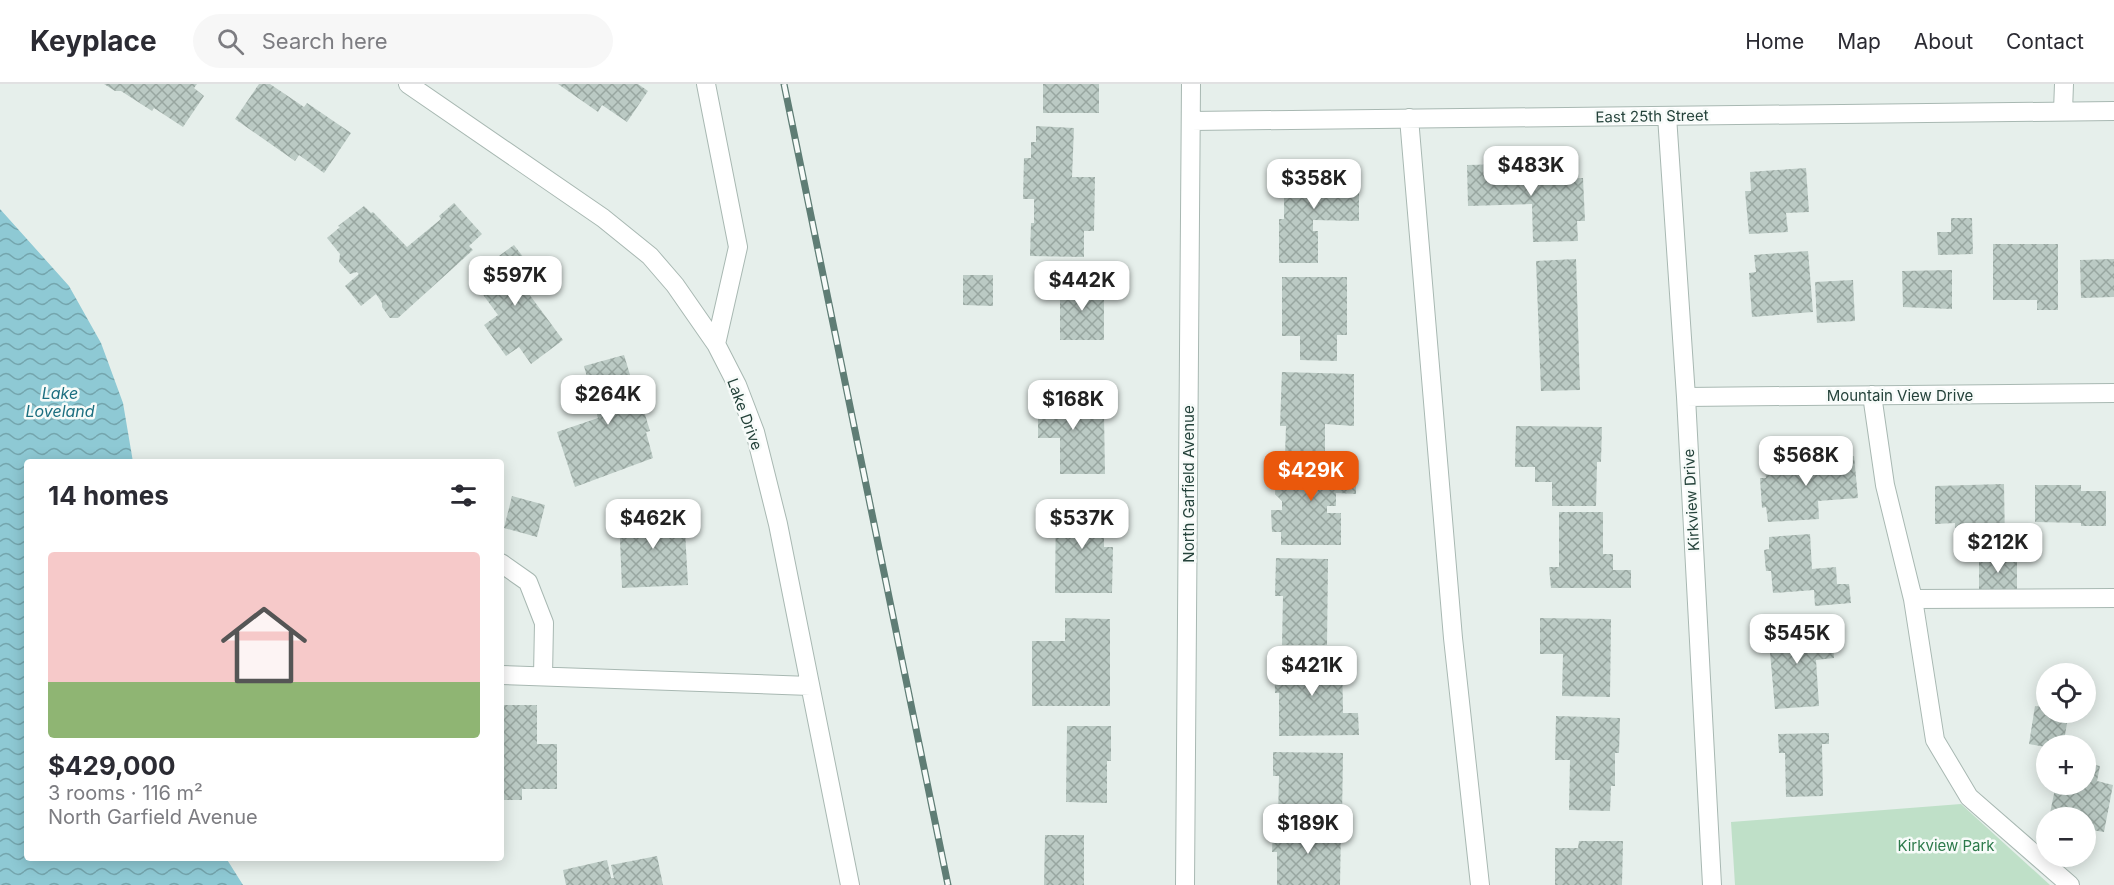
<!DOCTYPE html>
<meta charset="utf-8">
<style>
:root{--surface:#fff;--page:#f7f7f7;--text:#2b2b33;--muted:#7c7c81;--line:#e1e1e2;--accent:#ea580c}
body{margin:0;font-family:Inter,sans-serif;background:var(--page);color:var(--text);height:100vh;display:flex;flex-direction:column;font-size:22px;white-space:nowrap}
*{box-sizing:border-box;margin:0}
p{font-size:20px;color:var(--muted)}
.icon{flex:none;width:33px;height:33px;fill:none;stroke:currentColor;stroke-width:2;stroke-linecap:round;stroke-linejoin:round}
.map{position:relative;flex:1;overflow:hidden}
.sheet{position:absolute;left:24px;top:375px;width:480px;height:402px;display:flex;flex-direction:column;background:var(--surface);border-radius:6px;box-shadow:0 3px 15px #0003}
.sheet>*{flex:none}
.controls{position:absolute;left:2036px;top:579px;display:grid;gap:12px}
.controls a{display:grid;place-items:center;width:60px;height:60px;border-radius:50%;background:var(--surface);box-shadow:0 3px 15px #0003;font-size:30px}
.price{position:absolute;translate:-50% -51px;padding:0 14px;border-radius:12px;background:#fff;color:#222;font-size:20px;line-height:39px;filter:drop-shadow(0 2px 3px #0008)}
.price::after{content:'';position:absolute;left:50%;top:36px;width:18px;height:14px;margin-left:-9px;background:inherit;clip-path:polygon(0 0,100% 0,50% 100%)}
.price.selected{background:var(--accent);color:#fff}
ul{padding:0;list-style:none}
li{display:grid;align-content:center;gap:12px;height:318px;padding:0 24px}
li span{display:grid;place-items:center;height:186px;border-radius:6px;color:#555}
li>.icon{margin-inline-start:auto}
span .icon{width:108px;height:108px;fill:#fffc;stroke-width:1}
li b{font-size:26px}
h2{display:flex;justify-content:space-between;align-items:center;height:72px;padding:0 24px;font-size:26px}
header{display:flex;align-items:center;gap:36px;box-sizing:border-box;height:84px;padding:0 30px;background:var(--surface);border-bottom:2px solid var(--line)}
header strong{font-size:28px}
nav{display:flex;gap:33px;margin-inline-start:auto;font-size:21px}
.search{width:420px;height:54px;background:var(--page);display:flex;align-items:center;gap:15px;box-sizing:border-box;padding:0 21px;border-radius:33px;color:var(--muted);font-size:22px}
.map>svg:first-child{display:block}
</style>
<header>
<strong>Keyplace</strong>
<div class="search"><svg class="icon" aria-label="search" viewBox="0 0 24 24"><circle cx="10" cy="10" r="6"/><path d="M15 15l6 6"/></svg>Search here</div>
<nav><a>Home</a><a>Map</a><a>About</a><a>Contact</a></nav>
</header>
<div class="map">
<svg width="2114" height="801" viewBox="0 0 2114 801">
<defs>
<pattern id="water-waves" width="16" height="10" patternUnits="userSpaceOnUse" patternTransform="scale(1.5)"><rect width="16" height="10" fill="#8ec9d4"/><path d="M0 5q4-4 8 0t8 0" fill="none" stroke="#74a5ad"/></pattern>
<pattern id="building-cross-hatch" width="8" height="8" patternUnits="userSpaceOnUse" patternTransform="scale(1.5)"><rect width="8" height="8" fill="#bbcac4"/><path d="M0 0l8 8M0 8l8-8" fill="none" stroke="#98a6a0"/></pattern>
</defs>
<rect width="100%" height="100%" fill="#e6efeb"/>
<path fill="#bfe0c8" d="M1961,720L2050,801H1735L1731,738Z"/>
<path fill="url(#water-waves)" d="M0,125L69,202L101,259L123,319L133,378H27V774H226L243,801H0Z"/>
<path fill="url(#building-cross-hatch)" d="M104,0H197L194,4L204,12L183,43L154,24L152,27L121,7H115Z
M259,0H270L304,23L307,19L351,49L324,89L299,71L295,77L235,35Z
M558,0H638L648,7L627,38L602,21L598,28Z
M1043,0H1099V29H1043Z
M1036,42L1074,44L1072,93H1095L1094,147H1084V173L1030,172L1031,139H1034V115H1023L1024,74H1031V58H1036Z
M1541,79V95L1583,94L1585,137H1577L1578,157L1533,158L1532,120L1468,122L1467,81Z
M1806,84L1809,128L1786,129L1788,148L1749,150L1745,107H1751L1750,88Z
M1284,86L1359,87V137L1313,136V147H1318V179H1279V135H1284Z
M454,119L482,150L469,162L473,166L398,234H390L382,223V219L376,210L361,222L345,202L359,190L357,188L350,190L339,178L340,170L327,154L340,143L338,142L364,122L371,129L373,128L407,163L441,135L439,132Z
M1951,134H1972L1973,170L1938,171L1937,148H1951Z
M1993,160H2058V226H2037V216H1993Z
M514,161L540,195L526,206L563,256L531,280L519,263L506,272L484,241L498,231L470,193Z
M1808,167L1813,228L1752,233L1749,189L1756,188L1754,171Z
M1576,175L1580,306L1541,307L1536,177Z
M2114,175V213L2081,214L2080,176Z
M1952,186V225L1903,223L1902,187Z
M963,191H993V222L963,221Z
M1282,193H1347V251H1337V277L1300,276V252H1282Z
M1853,196L1855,237L1817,239L1815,198Z
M1060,199H1104V256H1060Z
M624,271L637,314H640L650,347L646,348L653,374L575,403L557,348L598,334L584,282Z
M1282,288L1354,290V342L1325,340V374L1285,372L1286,342H1280Z
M1038,306H1083V331H1104L1105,390H1060V354H1038Z
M1516,342L1602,343L1601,378H1597L1596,422H1552V398H1535V383H1515Z
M1854,372L1858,414L1818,417L1819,435L1768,438L1766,423L1762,424L1760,394H1766L1764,379Z
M1276,379H1356V410L1336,409V422H1327V429H1341V461H1281V448H1272L1271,426H1282V417L1275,410Z
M2004,400L2005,460L1956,461L1955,439L1935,440V402Z
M2035,401H2081V407H2106V442H2081V439L2035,438Z
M512,412L545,421L537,453L504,444Z
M1056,419L1104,420V463H1113L1112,509H1055Z
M1559,428H1603V470H1613V486H1631V504H1551L1549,483H1559Z
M684,429L688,501L622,504L619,431Z
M1810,450L1812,485L1836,483L1837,500H1849L1851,519L1815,522L1814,506L1773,509L1771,487H1766L1764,466L1769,465V453Z
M1979,470H2017V509H1979Z
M1276,474L1328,475L1327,561H1282L1283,512H1275Z
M1065,534L1110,535V622H1032V557H1065Z
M1540,534L1611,535L1610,613L1562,612L1563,570H1540Z
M1815,541V550L1832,548L1834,574L1816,576L1819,622L1775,625L1768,545Z
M1342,571L1343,629H1358L1359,651L1279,652V609H1275L1274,572Z
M2045,610L2046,628H2069L2063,662L2046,663L2029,660L2035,622L2042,623Z
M501,621H537V660H557V705H522V716H501Z
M1556,632L1620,634L1619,669H1615V702H1611L1610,727L1569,726L1570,676H1555Z
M1067,642H1111V677H1107V719L1066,718Z
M1829,649V660H1822L1823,712L1786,713L1785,669H1779L1778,650Z
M1273,668L1343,669L1342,735L1278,734L1279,692H1273Z
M2085,679L2100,682L2097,697L2113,701L2104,748L2085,745V734H2049L2056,700H2085Z
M1273,742L1341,743L1340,801H1277V768H1272Z
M1045,751H1084V801H1044Z
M1579,757H1623L1622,801H1555V764H1578Z
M657,772L663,801H566L563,786L607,776L611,794H614L611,781Z"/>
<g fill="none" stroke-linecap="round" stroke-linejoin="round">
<defs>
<path id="minor" d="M408,0L603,134L650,172L675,201L716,260L737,301L755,348L778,440L850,801
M706,0L738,163L716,260
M2063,27L2064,0
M1667,32L1686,313L1712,801
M1409,34L1453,554L1480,801
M1191,37L2114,27
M1872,311L1885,401L1913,515L1935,656L1969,713L2070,801
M1686,313L2114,309
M501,479L528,498L544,539L543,592
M1913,515L2114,514
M501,591L810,602
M1185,801L1191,0"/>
</defs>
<use href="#minor" stroke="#a8b8b2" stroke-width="20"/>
<use href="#minor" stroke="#fff" stroke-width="18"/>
<defs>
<path id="rail" d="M784,0L948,801"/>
</defs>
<use href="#rail" stroke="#5f7d75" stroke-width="7"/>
<use href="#rail" stroke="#f7fbf9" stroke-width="4.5" stroke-dasharray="14" stroke-linecap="butt"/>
</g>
<g text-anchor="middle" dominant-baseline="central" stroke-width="5" stroke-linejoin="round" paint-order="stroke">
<g font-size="15" fill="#24423a" stroke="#f7fbf9">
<text transform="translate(1652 32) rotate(-1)">East 25th Street</text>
<text x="1900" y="311">Mountain View Drive</text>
<text transform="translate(745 330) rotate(70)">Lake Drive</text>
<text transform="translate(1188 400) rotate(-90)">North Garfield Avenue</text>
<text transform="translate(1691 416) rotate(-93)">Kirkview Drive</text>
</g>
<g font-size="15" fill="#2d7a4b" stroke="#f7fbf9">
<text x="1946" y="761">Kirkview Park</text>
</g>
<g font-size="16" font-style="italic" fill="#1c6f80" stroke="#f7fbf9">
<text x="60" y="309">Lake<tspan x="60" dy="18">Loveland</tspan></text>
</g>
</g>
</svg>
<div class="controls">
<a><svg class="icon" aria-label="locate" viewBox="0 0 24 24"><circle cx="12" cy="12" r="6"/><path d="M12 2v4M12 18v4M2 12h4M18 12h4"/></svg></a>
<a>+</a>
<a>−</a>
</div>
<b class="price" style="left:1531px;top:113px">$483K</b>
<b class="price" style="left:1314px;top:126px">$358K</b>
<b class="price" style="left:515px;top:223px">$597K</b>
<b class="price" style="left:1082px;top:228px">$442K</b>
<b class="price" style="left:608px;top:342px">$264K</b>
<b class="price" style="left:1073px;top:347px">$168K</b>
<b class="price" style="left:1806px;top:403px">$568K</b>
<b class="price selected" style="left:1311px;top:418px">$429K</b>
<b class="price" style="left:653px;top:466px">$462K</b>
<b class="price" style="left:1082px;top:466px">$537K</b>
<b class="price" style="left:1998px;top:490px">$212K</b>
<b class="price" style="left:1797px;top:581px">$545K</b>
<b class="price" style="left:1312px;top:613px">$421K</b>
<b class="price" style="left:1308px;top:771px">$189K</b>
<section class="sheet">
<h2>14 homes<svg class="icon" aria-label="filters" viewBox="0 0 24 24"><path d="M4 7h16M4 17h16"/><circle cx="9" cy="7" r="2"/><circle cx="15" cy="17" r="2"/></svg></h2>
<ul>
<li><span style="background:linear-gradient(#f6c9c9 70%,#8fb573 0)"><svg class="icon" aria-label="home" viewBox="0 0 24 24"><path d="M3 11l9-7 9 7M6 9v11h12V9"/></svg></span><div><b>$429,000</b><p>3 rooms · 116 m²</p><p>North Garfield Avenue</p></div></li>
</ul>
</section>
</div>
